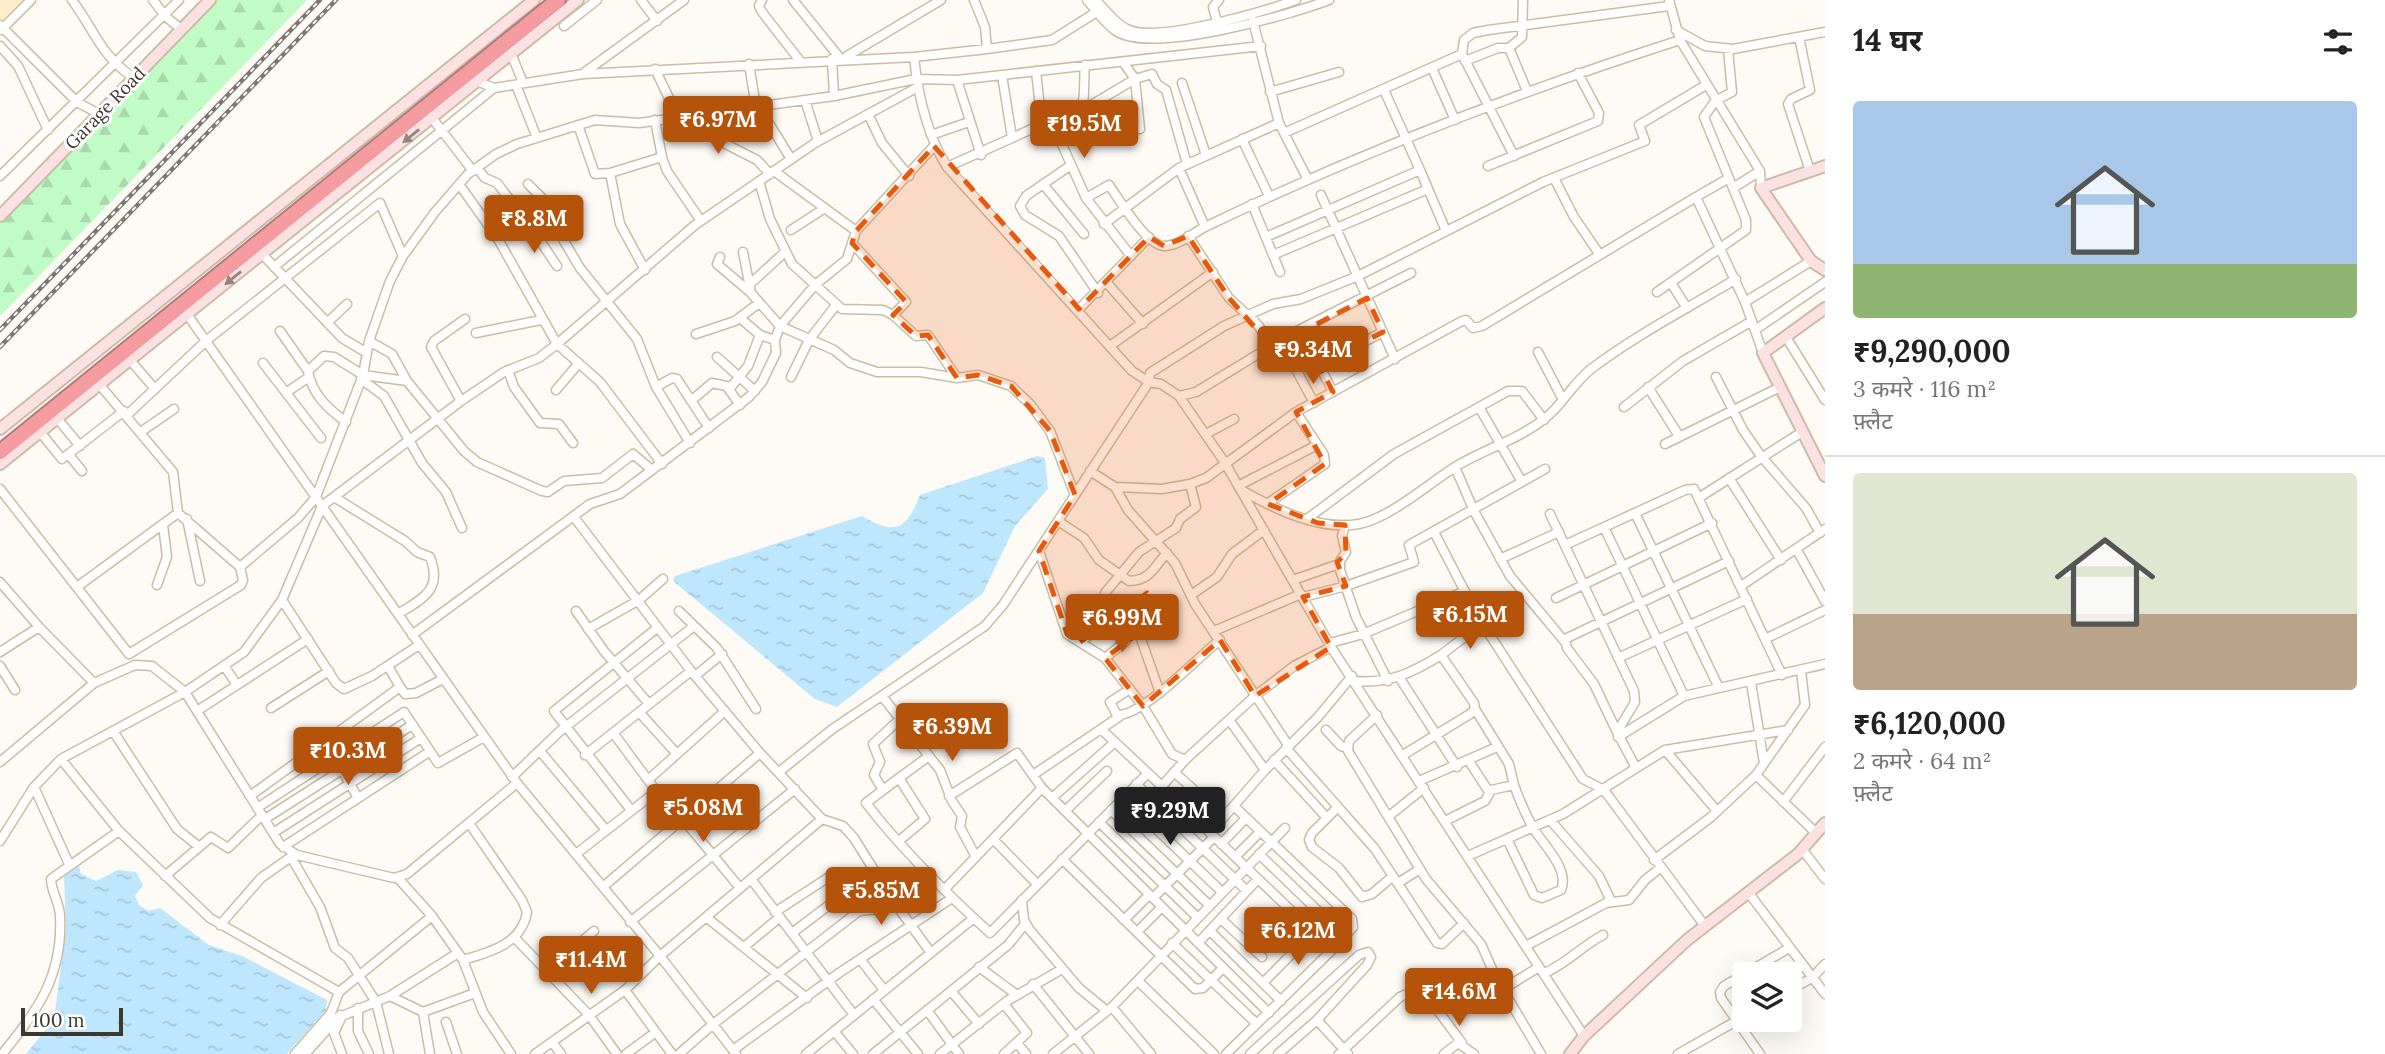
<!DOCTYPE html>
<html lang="hi">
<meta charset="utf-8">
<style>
:root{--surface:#fff;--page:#f6f6f6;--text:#222;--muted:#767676;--line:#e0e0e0;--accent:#b45309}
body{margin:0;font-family:Lora,"Noto Sans Devanagari",serif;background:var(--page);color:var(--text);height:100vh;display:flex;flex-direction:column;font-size:26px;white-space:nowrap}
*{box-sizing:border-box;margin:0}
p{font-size:23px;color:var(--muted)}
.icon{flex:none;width:38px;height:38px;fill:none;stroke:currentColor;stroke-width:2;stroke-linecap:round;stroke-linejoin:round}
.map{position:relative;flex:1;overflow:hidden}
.sheet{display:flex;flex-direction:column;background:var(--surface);width:560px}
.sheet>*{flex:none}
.controls{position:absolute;left:1732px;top:962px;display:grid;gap:14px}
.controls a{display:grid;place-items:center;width:70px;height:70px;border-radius:7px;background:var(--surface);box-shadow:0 7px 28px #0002;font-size:35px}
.scale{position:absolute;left:21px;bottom:18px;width:102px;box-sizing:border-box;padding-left:7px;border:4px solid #3e392e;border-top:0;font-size:19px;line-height:24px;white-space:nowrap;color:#3e392e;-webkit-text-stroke:5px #fff;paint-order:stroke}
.price{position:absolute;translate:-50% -60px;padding:0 16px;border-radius:7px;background:var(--accent);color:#fff;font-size:23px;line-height:46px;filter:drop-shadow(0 2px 4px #0008)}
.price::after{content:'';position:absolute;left:50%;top:42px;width:21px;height:16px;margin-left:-10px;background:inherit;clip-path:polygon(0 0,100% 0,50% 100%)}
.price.on{background:#222;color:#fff}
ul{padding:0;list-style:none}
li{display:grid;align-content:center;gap:14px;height:371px;padding:0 28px}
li+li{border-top:2px solid var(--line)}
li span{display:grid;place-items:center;height:217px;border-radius:7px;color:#555}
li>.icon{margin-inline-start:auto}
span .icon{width:126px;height:126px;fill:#fffc;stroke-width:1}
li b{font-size:30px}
h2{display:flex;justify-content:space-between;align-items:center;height:84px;padding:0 28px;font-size:30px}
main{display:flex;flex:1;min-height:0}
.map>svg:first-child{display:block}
</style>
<main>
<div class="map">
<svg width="1825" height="1054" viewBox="0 0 1825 1054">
<defs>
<pattern id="forest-firs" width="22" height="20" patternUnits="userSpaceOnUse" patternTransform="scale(1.75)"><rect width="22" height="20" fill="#c1fcc7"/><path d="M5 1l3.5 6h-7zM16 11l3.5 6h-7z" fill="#a7d9ab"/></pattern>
<pattern id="water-ripples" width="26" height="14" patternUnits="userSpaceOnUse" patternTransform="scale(1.75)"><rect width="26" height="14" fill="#bee6fd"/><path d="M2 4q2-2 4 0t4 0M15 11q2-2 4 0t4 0" fill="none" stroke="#a4c6d9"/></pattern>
</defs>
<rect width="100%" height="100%" fill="#fefbf6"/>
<path fill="#ffedca" d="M0,0H31L0,25Z"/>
<path fill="url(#forest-firs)" d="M210,0H307L0,316V216Z"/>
<path fill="url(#water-ripples)" d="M1038,456L1045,458L1048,489L1015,526L983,593L837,707L815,699L673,581L675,576L862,516C896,536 906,530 920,495Z
M79,866L81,874L96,881L118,870L136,872L143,885L135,896L139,905L148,911L160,908L209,945L242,956L327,1000L326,1010L287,1054H26L54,1019L66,929L64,876Z"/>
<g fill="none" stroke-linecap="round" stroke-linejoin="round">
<defs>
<path id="street" d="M72,0C95,31 100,55 134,78
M153,0L165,16L182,30
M641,0L657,21
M762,0L759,6L762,12L800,61
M793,0L840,58
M974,0L985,27L987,49
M1087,0C1096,10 1105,24 1116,31C1152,55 1289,15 1329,0
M1096,0C1104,9 1116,24 1127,29C1156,44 1265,11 1296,0
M1669,0L1680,40L1760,171L1761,188
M1253,21L1279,123
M1217,22L1213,7L1219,0
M0,25L77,102L99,114
M564,26L597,0
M1,30L31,0
M1676,30L1705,46L1733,49L1825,32
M1799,37L1810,90L1791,99L1788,104L1810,171
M0,46L18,66L48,130
M1509,48L1522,37L1523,0
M1462,54L1464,40L1473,33L1488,30L1669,6
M847,56L941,0
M914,57C918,95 927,135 947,167L1132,371L1149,382L1161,384L1179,396L1225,463L1331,647L1584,1036
M513,58L523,83
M832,59L834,96
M1465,61L1498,48H1509L1527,91
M749,64L756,107
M1085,65C1082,99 1091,115 1056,131L1086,198L1131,256
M1432,68L1455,120
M655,69L678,117
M1036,71L1040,108L1056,131
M585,72L684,0
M957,80L981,155
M479,82L494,88L583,74L914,57L987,49L1052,40L1103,8
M1182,83L1206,155
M516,85L537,138
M1270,92L1339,72
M805,100L818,141
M1083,110L1135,79L1123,62
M868,114L882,143L909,176
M685,116L712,137L757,160L770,174
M432,118L473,171
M767,120L791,159
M578,125L595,174L610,173
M1140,129L1135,79L1152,74L1157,84L1166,90L1187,164
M1284,133L1462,54L1514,156
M931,135L969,122
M1012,138L1047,122
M1242,139L1269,196
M662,157L667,171L701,221
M1071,165L1026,196L1020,206L1025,215L1059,236L1098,293
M1488,166L1598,121L1599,113L1578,73
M947,167L1012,138L1002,75
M477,168L485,178L497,183L533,230L548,221L554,224L580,268L637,339L656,387L690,443
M1179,168L1205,227C1359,153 1518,92 1680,40
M1420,170L1446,231
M774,171L856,231
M0,176L179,0
M1554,178L1574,217L1600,255
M759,181L770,219L792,264L842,309L883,310L893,315L906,302L852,243
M459,184L498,239L557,344L600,382L662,464
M528,184L548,204L552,222
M1043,184L1084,234
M1733,188L1760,171
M1321,195L1395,359
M1696,197L1729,178
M1086,198L1109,185C1119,199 1146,245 1164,246C1178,246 1193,233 1205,227
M1252,204L1280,272
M1104,224L1179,168L1279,123L1307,178
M533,230L557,266
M791,230L825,208
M1188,236L1229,298L1258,325L1272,347
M1266,237L1420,170L1384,90
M743,252L751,293L780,326L834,350L850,363L877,372H921L957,378L978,375L1011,386L1030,404L1050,431L1075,495
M262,254L342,338L367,353
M1273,255L1428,189
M720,257L717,264L750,292
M274,267L494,88
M645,270L620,224L610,173L662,157L655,120
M1107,283L1143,324
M1671,283L1687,308
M750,284L784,253
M1657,292L1746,230V220L1704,117L1715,101L1732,92L1728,49
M1079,309L1149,237
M184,310L517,783L660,956L736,1054
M893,315L916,336L928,335L957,378
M740,318L760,335L775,340
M328,322L347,304
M1755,330L1825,282
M280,331L308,371
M476,333L541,320
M696,334L735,321L759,303
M1786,337L1825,400
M369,341L392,354L407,381
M1281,341L1314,403
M1110,346L1213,272
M1538,352L1562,398
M1763,353L1745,302L1811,261
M717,357L755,391
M130,360L155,389
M263,363L321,438
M508,370L514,387L540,423L559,424L573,443
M791,377L809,340L836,305
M1716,377L1743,430L1761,456L1806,508L1820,533
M361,379L384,396L422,463L446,492L462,528
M99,384L173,472L178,513L240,567
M656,387L672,378L677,379L709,428
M1648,387L1679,436
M728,388L740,405
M556,390L579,363
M287,392L309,377
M1333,392L1319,365L1383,332
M1179,396L1196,392L1291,334L1411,273
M461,401L431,347L434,341L465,319
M691,401L712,383L731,387L748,366L760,335
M1479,407L1522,482
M1624,407L1683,361L1752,321
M127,415L207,340L380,203L403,256
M57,418L80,446
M346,422C327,408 312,394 308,371L324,356L334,357L363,375L407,381L464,451L477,462L542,491L548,492L564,481L602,478L633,454L652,470
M142,431L174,409
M40,432L62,459L124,411
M1206,434L1234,419
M1665,444L1780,387
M69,455L82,471
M1455,467L1474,511L1510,576L1565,642
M1090,471L1115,487L1162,489L1190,484L1206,478L1296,412L1462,321L1466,320L1473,328L1482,326L1696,197L1745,302
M1729,478L1781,560
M1238,486L1317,445
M1115,487L1128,510L1175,563L1195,604L1288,745
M0,489L129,654L241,585L243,580L240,567L298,518L316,497L363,375L369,341L390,281L403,256L435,212L468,174L496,154L517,144L595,120L639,123L834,96L916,79L957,80L1261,46
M1243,491C1277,510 1320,531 1359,524C1390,518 1428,484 1455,467C1484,449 1518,440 1544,419C1562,406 1573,383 1591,369C1636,335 1688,308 1736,279
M334,497L405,541L417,552L430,557C443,590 422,599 398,614
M1700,497L1802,432
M1267,504L1325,464L1324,455L1296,412
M1635,513L1719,688
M1550,514L1634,691L1635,702L1617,732L1636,768
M574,517L691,671L760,753
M187,519L200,581
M1307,519L1394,454L1508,391H1522L1544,420
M1058,521L1084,538L1099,560L1129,581C1152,580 1154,566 1167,553
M1345,525L1342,536L1346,552L1340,561V570L1356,617L1388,681
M1604,527L1684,696L1618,737
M1434,532L1477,615L1583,779L1604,790L1705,926
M1565,545L1685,490L1694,489L1782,675
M1797,550L1825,601
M1039,551L1067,634L1105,658L1143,706L1172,754L1185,760
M1500,559L1559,532
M1293,580L1339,564
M0,582L39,627L94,683
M157,585L167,557L163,525
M1741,586L1825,529
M77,587L178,513
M1191,595L1217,577L1232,554L1264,530
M1303,597L1346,586L1414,562L1409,545L1545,469
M1556,598L1712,523
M282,600L336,683L344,689L372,676L419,645
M576,611L604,651L649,704
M679,611L717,648L756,709
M588,629L639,600L663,579
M1214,631L1301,594
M412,635L590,504L620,494L749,397L762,382L776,353L775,340L780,326L815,285L847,259L856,231L934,146
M1141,639L1160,693
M1765,639L1825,610
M1080,642L1112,619
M1330,643L1363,634L1465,591
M0,652L39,627
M1441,655L1483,623
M1105,658L1125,642L1105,603V593L1139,552L1176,528L1180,519L1196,507L1190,484
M1618,658L1747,599
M0,666L15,690
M388,666L400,687
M225,667L237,685
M695,676L722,654
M1399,677L1457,767
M1355,681C1389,684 1412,673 1441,655L1474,703L1475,709L1470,714L1403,755
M1751,682L1764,763
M1130,689L1110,702L1117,715C1143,716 1197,658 1220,640
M882,696L940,770L952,801L962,816L960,827L976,857
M1684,696L1825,664
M271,708L329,671
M1475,709L1509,764L1514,785
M197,711L308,639
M639,712L677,754
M1377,715L1349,741L1348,751L1426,879L1481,944L1496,978L1541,1054
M1230,721L1265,770L1318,717L1352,676
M1101,729L1120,716
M1326,730L1341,746L1347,748
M113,731L177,829L198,846
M1617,732L1594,684L1567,648L1565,639L1729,561
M614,734L648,780L725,711
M1286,748L1375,849L1437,943L1442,944L1464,923
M1665,750L1717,811
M540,751L606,830
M585,755L691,671
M61,759L119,831L210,918L339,992L331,1013L295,1054
M1274,760L1327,818
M1469,761L1489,792
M0,762L94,683L135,665L152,666L185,692L280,844L297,855L394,878L407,874L517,783
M342,770L358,798
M779,772L831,730L985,626L1003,605L1149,382L1150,373L1224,326L1273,304L1301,299L1358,276L1543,182L1645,141L1639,125L1706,85
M1174,772L1224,817
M1033,775L1101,729L1148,773
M1756,775L1816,833
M512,777L559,732L694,626
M899,778L929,756
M1419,781L1497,747
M1136,784L1247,891
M1162,786L1185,760L1255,696L1294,666L1331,647
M34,787L69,864
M883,790L874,775L880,762L873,744L900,719
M250,796L400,687L405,694L416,693L443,679
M949,796L1017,753L1042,788
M1123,797L1222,892
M1052,798L1115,742
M1783,802L1825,747
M1234,806L1352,919L1353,927L1332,950
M1338,807L1312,833L1309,840L1312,847L1339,868L1362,897L1372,894L1393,876
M257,808L404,712L438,763L484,737
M631,810L554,711L657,628
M1111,810L1209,905
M1065,811L1107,771
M1389,816L1424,788
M265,819L412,725
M683,819L740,888
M822,819L843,826L854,838L892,899L931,953
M1445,821L1485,801L1491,790L1514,785C1519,799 1525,813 1532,826C1542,844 1570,868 1561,890L1542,898L1534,895L1507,839
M1551,821L1599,876L1611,901
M1099,822L1197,917
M273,833L421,738
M1210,833L1265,770
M993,839L1037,884
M0,841L34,787L61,759L185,692L244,652L282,600L322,506L461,401L504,372L539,358L557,344L695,225L815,143L918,87
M899,841L925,819L899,778L866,803C902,850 946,893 990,933L1148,773L1332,950L1226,1054
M1221,844L1246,818
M283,847L429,752
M1802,849L1825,879
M576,854L653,794L654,788L648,780
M1259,854L1345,937
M1468,856L1563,814L1665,750L1788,730
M291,857L320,907L335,948L348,958L376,1002L389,1054
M1235,857L1260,832
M1062,859L1195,989L1203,988L1223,968
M1654,860L1711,817L1756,775L1805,705L1801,671
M165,876L211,837L228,848L262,815
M397,877L432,916L463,960L483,1012L511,1054
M751,879L854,1015
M1398,883L1420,869
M944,890L1042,788L1153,898L1214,837
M1748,892L1825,994
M1153,898L1269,1013
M1022,900L1024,920L1029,929L1079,988L1107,1011
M775,912L832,875L840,873L867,909
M706,917L807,998
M1221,919L1262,957
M1124,920L1149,895
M630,922L795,789
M220,925L261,878L295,854
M1210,931L1281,1001
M1137,932L1162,907
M792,933L853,887
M515,938L589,1015L617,1054
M1172,943L1257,1024
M1198,943L1258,879
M1526,946L1606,903L1629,900L1645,880L1660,868
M744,947L780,917
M860,959L884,990
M463,960C490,952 522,944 527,912L522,900L469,823
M979,967L1017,995
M545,972L594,931
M1544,973C1565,965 1582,946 1603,935
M1138,981L1214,1054
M1263,983L1313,932
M1033,984L1089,1054
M1503,989L1539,967
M625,990L672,1054
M1790,990L1812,978L1825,964
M951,991L979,1024
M339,992L432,916
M390,996L423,1012
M873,999L918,1054
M1112,1007L1151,1054
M358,1008V1031L369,1054
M927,1010L959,1054
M446,1022L457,1054
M834,1031L853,1054
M552,1042L561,1054
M1017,1043L1026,1054
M733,1050L839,973L952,898
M2,1054C38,1011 63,975 60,916C60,903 51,892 51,879L119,831
M305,1054L340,1015
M342,1054L334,1033L342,1016L390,996L458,953
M430,1054L423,1012L475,993
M535,1054L625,990L660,956L822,819L760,753L604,886
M626,1054L656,1032
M679,1054L712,1025L859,911L879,909L929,874
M806,1054L974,918
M873,1054L1008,945L1025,924
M940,1054L1007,1001L1062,969
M1004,1054L1027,1033L1004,1004
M1053,1054L1112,1007L1285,828
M1250,1054L1359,955L1368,952L1371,957L1367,965L1317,1020
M1278,1054L1317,1020L1348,1054
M1339,1054L1400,997L1413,991L1427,996L1462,1043
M1444,1054L1458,1043L1474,1054
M1678,1054L1745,1016
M1760,1054L1721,998L1720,992L1724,986L1789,948"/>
<path id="secondary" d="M1825,166L1761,188L1811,261L1825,270
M0,216L210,0
M1825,308L1763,353L1825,476
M0,429L534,0
M0,464L578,0
M1570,1054L1584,1036L1687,940L1798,854L1825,823"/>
<path id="highway" d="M0,452L558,0"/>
</defs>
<use href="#street" stroke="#cabda2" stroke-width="11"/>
<use href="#secondary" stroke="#cabda2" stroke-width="14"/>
<use href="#highway" stroke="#b47979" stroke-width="18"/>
<use href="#street" stroke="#fff" stroke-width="8"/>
<use href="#secondary" stroke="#fce1e3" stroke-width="10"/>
<use href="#highway" stroke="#f49ca1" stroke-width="14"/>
<defs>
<path id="rail" d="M0,330L320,0
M0,347L336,0"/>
</defs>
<use href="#rail" stroke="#7c786f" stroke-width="4.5"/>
<use href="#rail" stroke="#fff" stroke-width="2" stroke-dasharray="5" stroke-linecap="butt"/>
</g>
<defs><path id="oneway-solid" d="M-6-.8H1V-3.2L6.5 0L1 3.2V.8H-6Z" transform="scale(1.75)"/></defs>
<g fill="#94857f">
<use href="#oneway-solid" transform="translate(411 136) rotate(141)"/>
<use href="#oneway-solid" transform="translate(233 278) rotate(141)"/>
</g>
<path fill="#e8590c" fill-opacity="0.2" stroke="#e8590c" stroke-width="5" stroke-dasharray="14 9" stroke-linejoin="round" d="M934,146L1079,309L1149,237L1164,246L1188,236L1229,298L1272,347L1367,298L1383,332L1319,365L1333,392L1296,412L1325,464L1268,504L1318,523L1345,525L1346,554L1337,562L1346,586L1303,597L1331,647L1255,696L1220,640L1143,706L1105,658L1163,615L1147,593L1080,642L1067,634L1039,551L1075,495L1050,431L1011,386L978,375L957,378L928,335L916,336L893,315L906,302L852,243L856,231Z"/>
<g text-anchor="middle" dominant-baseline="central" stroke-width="6" stroke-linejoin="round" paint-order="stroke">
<g font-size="18" fill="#3e392e" stroke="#fff">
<text transform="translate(105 108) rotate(-46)">Garage Road</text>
</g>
</g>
</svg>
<div class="controls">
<a><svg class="icon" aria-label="layers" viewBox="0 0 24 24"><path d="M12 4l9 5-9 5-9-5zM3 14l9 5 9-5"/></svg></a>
</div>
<div class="scale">100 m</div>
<b class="price" style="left:718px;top:156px">₹6.97M</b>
<b class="price" style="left:1084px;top:160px">₹19.5M</b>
<b class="price" style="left:534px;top:255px">₹8.8M</b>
<b class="price" style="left:1313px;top:386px">₹9.34M</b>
<b class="price" style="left:1470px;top:651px">₹6.15M</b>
<b class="price" style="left:1122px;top:654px">₹6.99M</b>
<b class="price" style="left:952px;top:763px">₹6.39M</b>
<b class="price" style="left:348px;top:787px">₹10.3M</b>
<b class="price" style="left:703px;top:844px">₹5.08M</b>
<b class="price on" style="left:1170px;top:847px">₹9.29M</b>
<b class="price" style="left:881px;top:927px">₹5.85M</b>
<b class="price" style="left:1298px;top:967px">₹6.12M</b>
<b class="price" style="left:591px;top:996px">₹11.4M</b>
<b class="price" style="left:1459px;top:1028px">₹14.6M</b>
</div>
<section class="sheet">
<h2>14 घर<svg class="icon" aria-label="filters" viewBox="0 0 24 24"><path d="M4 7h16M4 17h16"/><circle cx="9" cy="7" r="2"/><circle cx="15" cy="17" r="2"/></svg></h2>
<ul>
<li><span style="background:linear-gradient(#a9c7e8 75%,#8fb573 0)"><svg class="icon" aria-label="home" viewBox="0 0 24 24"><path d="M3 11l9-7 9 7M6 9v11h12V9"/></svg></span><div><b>₹9,290,000</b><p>3 कमरे · 116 m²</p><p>फ़्लैट</p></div></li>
<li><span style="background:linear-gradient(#dfe7d0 65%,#b9a48a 0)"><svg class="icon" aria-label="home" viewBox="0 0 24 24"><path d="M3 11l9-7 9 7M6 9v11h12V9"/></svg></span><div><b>₹6,120,000</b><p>2 कमरे · 64 m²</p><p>फ़्लैट</p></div></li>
</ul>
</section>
</main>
